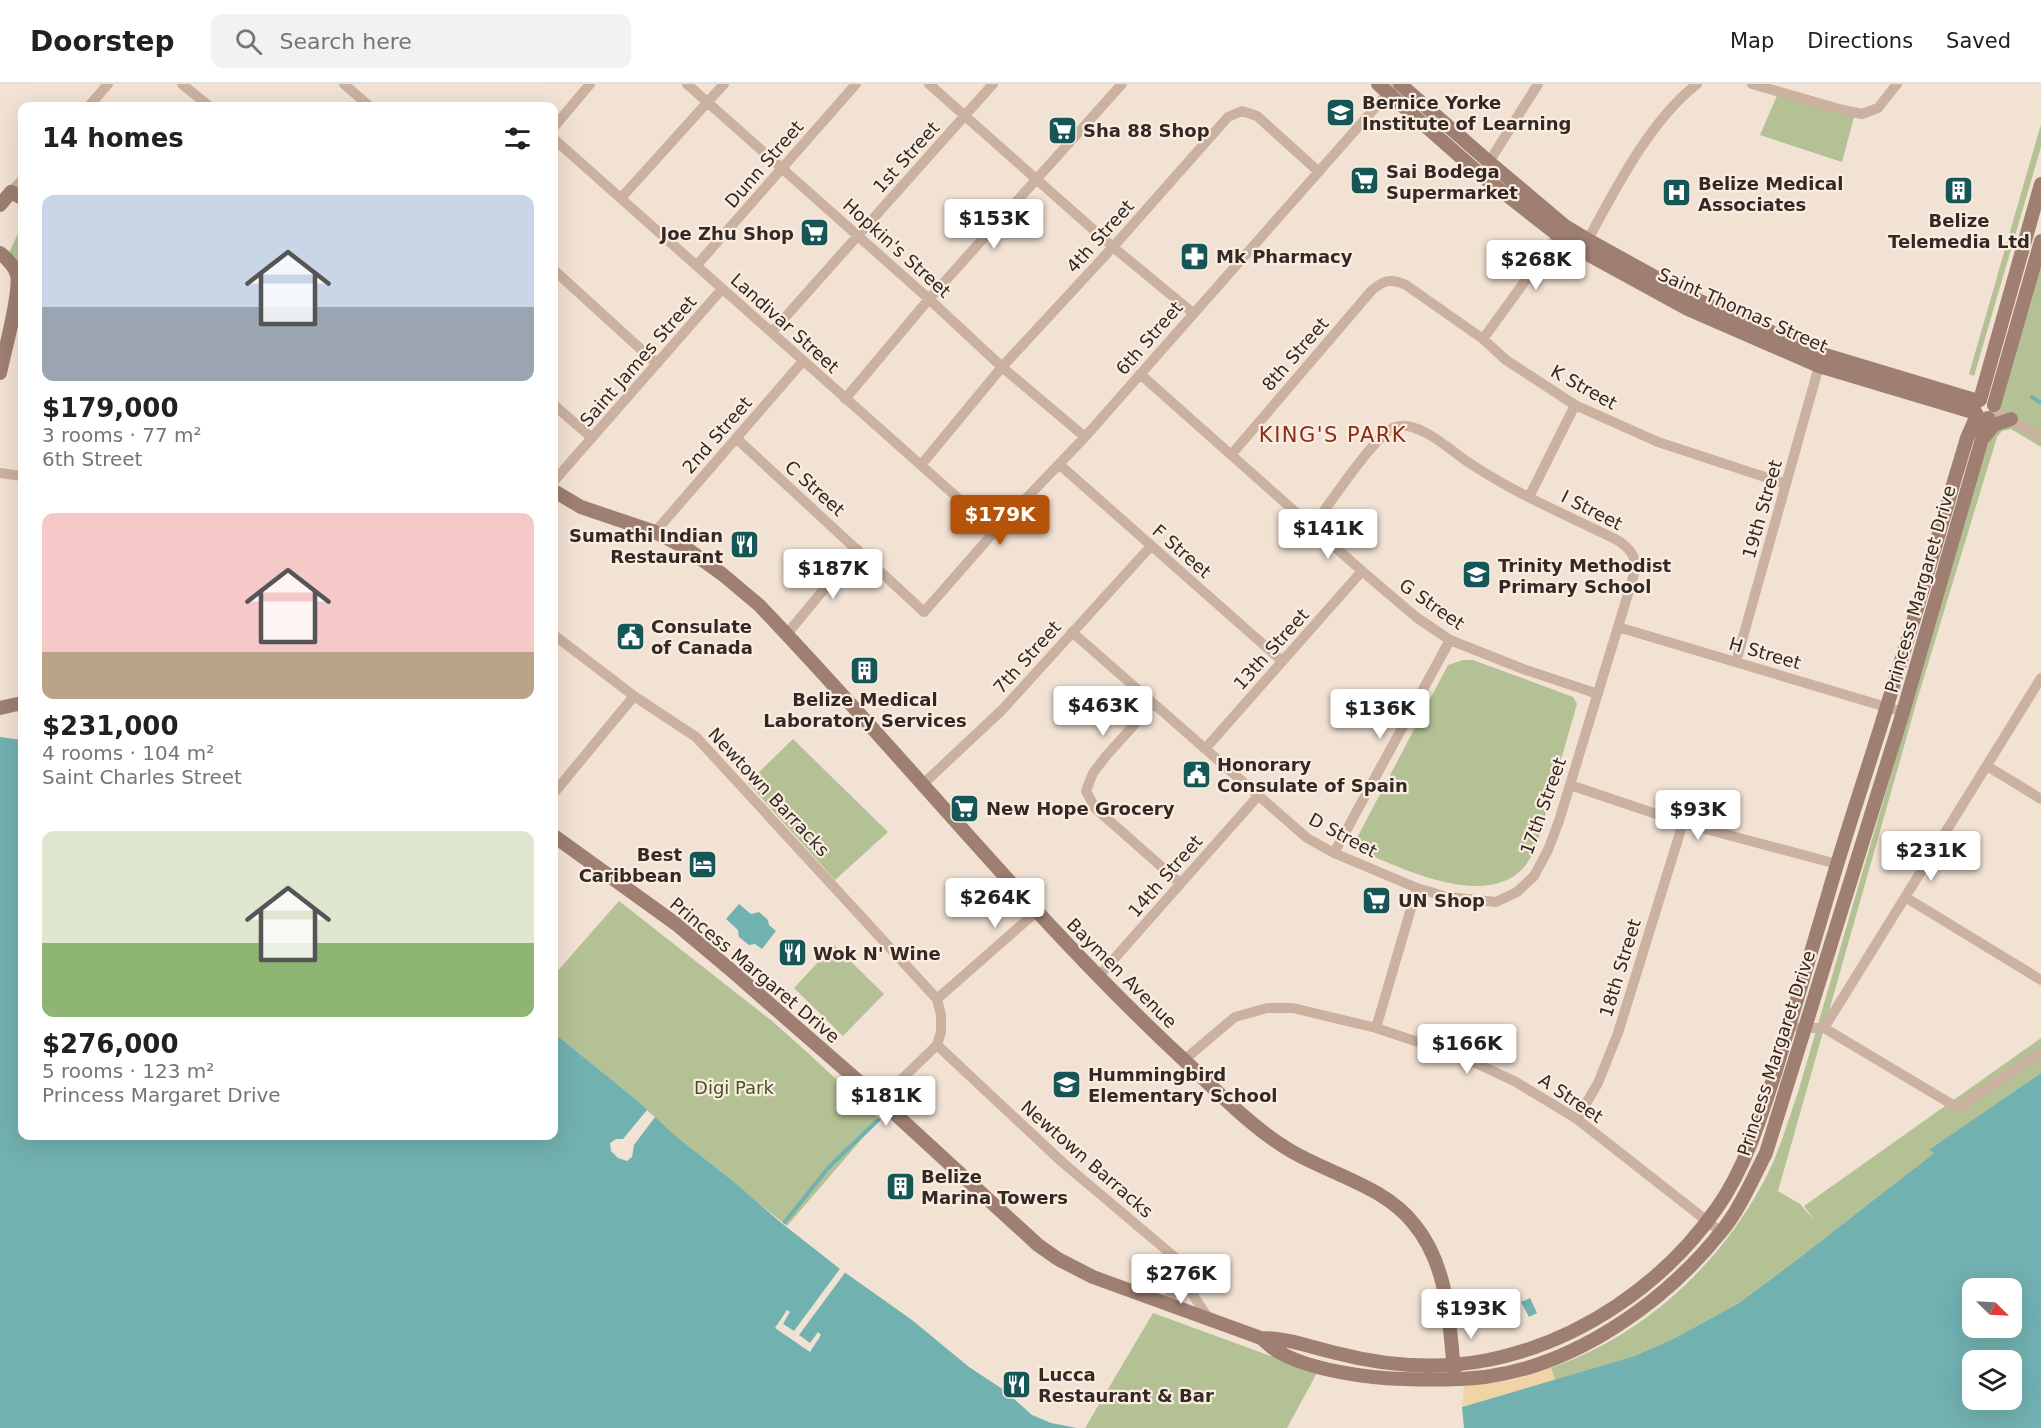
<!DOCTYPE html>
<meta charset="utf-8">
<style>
:root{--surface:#fff;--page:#f2f2f2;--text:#202124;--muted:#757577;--line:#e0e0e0;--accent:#b45309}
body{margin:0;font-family:"DejaVu Sans",sans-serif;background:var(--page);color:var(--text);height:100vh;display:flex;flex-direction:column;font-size:22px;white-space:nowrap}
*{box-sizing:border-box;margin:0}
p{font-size:20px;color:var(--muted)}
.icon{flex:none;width:33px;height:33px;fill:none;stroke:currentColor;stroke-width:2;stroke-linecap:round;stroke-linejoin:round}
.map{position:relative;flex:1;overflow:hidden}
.drawer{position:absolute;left:18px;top:18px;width:540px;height:1038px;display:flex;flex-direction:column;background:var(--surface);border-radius:12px;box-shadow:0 6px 24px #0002}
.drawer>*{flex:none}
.needle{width:39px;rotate:114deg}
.controls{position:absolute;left:1962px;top:1194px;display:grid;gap:12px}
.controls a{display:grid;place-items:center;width:60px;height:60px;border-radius:12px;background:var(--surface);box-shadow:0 6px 24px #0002;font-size:30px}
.price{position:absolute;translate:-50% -51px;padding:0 14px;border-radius:6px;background:#fff;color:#222;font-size:20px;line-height:39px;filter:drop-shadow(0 2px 3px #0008)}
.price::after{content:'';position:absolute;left:50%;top:36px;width:18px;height:14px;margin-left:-9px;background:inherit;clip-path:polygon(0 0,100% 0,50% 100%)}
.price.current{background:var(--accent);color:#fff}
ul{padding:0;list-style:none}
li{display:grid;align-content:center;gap:12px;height:318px;padding:0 24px}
li span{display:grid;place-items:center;height:186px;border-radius:12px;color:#555}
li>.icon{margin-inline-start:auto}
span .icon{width:108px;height:108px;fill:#fffc;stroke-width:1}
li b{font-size:26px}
h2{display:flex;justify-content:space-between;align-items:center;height:72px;padding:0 24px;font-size:26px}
header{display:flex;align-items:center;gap:36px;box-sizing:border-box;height:84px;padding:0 30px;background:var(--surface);border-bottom:2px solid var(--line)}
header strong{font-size:28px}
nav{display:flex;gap:33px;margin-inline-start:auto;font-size:21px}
.search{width:420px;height:54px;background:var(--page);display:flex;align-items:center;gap:15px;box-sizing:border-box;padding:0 21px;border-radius:12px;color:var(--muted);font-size:22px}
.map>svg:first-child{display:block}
</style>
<header>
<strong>Doorstep</strong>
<div class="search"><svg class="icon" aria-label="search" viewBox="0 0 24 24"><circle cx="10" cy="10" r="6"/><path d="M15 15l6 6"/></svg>Search here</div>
<nav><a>Map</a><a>Directions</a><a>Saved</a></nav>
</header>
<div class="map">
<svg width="2041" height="1344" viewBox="0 0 2041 1344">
<rect width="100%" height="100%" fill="#f2e2d4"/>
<path fill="#b4c194" d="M1779,7L1854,33L1842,78L1760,51Z
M2041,40V63L1974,292L1969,290Z
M22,141V192L3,182Z
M2041,178V363L2011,345L2002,347L1997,353L1918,613L1778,1107L1800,1120L1816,1138L1804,1122L2041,954V989L1930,1066L1934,1069L1794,1178L1739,1219L1673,1255L1636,1272L1555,1296L1551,1284C1642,1252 1717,1184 1763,1099C1779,1070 1788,1037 1799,1005Z
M1463,576H1473L1573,613L1577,620L1536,763C1531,773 1526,783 1517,790C1476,820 1406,786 1365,769C1357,764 1356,761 1358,752L1448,581Z
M793,655L888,748L835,796L748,699Z
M619,817L772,937L808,969L879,1035L787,1142L678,1054L639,1018L554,949V891Z
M834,861L884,910L843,952L794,904Z
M1153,1229L1317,1289L1287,1344H1085Z"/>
<path fill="#f1d4a6" d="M1551,1284L1555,1296L1462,1323L1464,1302L1513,1296Z"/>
<path fill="#71b1b0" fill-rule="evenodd" d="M0,653L22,656V1052H554V949L639,1018L678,1054L740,1103L779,1137L840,1185L912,1236L969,1283L1004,1306L1032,1331L1051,1339L1077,1344H0Z
M739,820L751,830L759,828L768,836L769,841L776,847L762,865L755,860L749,861L739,853L738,846L726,835Z
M2041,989V1344H1464L1462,1323L1635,1272L1673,1255L1739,1219L1794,1178L1934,1069L1929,1066ZM2012,1204V1244H1972V1204ZM2012,1276V1316H1972V1276Z
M1530,1214L1537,1229L1529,1233L1521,1218Z"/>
<path fill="#f2e2d4" d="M647,1026L655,1033L634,1061L632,1073L627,1077L618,1074L611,1067L610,1059L616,1055H623Z
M842,1182L847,1186L799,1251L810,1259L818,1248L821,1251L810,1268L775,1244L787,1226L790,1228L783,1240L794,1247Z"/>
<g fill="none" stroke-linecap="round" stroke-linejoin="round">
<path stroke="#71b1b0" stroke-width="4" d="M2032,313L2041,319
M785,1138L829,1083L878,1036"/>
<path stroke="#cab1a0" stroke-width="10" d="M182,0L209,22
M344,0L369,22
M687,0L929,215L1002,283L1085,353
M929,0L1113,163L1193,229
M1752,0L1843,26L1862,30L1878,24L1897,0
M89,22L108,0
M554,43L590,0
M554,55L995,447
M1489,78L1538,0
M11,108L22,96
M621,114L724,0
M1585,161C1614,108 1649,37 1697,0
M697,181L856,0
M554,186L657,280
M772,248L993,0
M1483,255L1562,146
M1140,290L1362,487L1416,533L1450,556L1523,585L1598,610
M845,315L929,215L1122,0
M554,321L592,354
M1994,327L2041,352
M736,354L924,528L995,447L1085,353L1396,0
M1231,371L1372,206C1384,196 1392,194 1406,201L1483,255L1506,276L1575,321L1658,358L1786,400
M921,381L1002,283L1113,163L1228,33L1242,27L1257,32L1319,88
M1060,381L1282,577
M0,389L22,392
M554,397L722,205
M1529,413L1575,321
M655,448L803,277
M1618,543L1903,628
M1072,548L1307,754L1334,769L1417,804L1447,813L1496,818L1517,808L1534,792L1548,766L1559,737L1635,487C1636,472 1631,466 1619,457C1567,431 1513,409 1465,376C1448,364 1414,333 1393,344C1372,355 1329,421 1312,443
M787,550L857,465
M554,551L634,612L696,653L937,915L941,931V948L937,961L880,1016
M1736,578L1819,282
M1153,620L1106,672L1093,689L1086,707L1095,724L1180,799
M1205,665L1362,487
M1987,682L2041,715
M922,701L1002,626L1151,462
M1570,701L1683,739L1837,780
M554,709L634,612
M1334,769L1450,556
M1905,813L2041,896
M1098,893L1258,712
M937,915L1036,828
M1376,944L1417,804
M1799,944H1824L2041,594
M1824,944L1958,1024L2041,968
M937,961L1062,1078L1177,1175L1189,1205L1209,1235
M1184,976L1235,933L1267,924H1293L1376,944L1463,973L1516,998L1577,1035L1721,1148
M1577,1035L1598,999L1618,949L1683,739
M1163,1218L1176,1208L1183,1191"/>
<path stroke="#9e7f71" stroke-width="14" d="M1378,0L1481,91L1559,152L1582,167L1688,225L1819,282L1976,329
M1400,0L1489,78L1565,142L1588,156L1693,214L1822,270L1978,317
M0,121L11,108L22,114
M0,169C6,174 15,183 17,191C21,209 4,269 0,289
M1980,316L2041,100
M1994,321L2041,157
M1984,353L1994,341L2011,335
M554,407L581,423L655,448L686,464L722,490L759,521C903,671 1032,835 1185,977C1218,1008 1252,1044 1291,1067C1332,1091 1384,1102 1414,1140C1448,1181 1449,1236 1454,1287
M0,624L22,619
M554,752L676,840L732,887L880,1016L1038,1161L1058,1175L1093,1193L1261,1254C1288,1254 1310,1263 1336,1269C1386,1282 1437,1286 1488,1276C1579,1258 1664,1200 1717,1124C1745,1084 1760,1036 1775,989C1793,930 1810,871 1828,811C1846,748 1868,685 1887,622C1910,549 1932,475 1953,401L1967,354L1977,331
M1261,1254C1267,1258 1272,1265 1279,1268C1310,1286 1367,1294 1403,1295C1430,1296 1458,1296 1485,1293C1576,1281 1665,1218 1721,1148C1740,1125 1752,1096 1766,1069L1903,628L1988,334"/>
</g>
<defs>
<symbol id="school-square" viewBox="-11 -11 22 22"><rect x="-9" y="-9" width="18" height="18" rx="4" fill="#175657" stroke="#faede0"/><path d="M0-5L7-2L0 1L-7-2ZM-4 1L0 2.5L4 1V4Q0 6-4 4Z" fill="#fff"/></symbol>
<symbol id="supermarket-square" viewBox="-11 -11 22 22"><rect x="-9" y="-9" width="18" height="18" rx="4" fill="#175657" stroke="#faede0"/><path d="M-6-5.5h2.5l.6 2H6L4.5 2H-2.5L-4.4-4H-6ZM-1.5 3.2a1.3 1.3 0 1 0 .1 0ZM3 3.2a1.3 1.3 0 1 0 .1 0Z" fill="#fff"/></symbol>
<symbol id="building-square" viewBox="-11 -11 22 22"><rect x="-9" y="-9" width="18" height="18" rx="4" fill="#175657" stroke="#faede0"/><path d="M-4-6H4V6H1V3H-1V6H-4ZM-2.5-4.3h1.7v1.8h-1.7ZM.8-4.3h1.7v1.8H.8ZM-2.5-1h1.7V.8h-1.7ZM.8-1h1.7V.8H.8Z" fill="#fff"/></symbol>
<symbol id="hospital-square" viewBox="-11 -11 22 22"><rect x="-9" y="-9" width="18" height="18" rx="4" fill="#175657" stroke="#faede0"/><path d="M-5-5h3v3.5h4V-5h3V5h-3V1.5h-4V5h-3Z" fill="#fff"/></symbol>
<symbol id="pharmacy-square" viewBox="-11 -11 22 22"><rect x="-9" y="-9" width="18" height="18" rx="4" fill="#175657" stroke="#faede0"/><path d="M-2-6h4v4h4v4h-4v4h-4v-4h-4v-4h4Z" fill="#fff"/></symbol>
<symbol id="restaurant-square" viewBox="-11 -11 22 22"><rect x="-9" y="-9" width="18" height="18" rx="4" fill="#175657" stroke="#faede0"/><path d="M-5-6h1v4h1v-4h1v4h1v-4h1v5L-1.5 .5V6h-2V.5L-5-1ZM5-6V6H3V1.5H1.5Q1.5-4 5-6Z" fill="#fff"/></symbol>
<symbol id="civic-square" viewBox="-11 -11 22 22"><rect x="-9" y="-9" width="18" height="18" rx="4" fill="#175657" stroke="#faede0"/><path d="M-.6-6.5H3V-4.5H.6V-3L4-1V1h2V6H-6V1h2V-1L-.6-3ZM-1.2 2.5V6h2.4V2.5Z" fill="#fff"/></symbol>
<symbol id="hotel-square" viewBox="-11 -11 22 22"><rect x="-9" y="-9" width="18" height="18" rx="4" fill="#175657" stroke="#faede0"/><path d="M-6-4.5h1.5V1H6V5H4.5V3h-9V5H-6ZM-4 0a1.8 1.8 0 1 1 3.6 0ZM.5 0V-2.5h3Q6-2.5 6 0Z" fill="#fff"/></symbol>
</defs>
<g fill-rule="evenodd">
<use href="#school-square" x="1324" y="12" width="33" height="33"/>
<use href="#supermarket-square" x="1046" y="30" width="33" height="33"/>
<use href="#supermarket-square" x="1348" y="80" width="33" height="33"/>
<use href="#building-square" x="1942" y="90" width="33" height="33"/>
<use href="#hospital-square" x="1660" y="92" width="33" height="33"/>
<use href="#supermarket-square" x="798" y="132" width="33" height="33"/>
<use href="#pharmacy-square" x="1178" y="156" width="33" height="33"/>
<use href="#restaurant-square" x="728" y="444" width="33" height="33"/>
<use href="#school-square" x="1460" y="474" width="33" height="33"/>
<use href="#civic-square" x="614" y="536" width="33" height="33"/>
<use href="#building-square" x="848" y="570" width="33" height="33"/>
<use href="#civic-square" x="1180" y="674" width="33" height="33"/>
<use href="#supermarket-square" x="948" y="708" width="33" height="33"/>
<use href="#hotel-square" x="686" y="764" width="33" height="33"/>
<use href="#supermarket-square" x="1360" y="800" width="33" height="33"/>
<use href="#restaurant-square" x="776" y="852" width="33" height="33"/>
<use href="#school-square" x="1050" y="984" width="33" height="33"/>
<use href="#building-square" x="884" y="1086" width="33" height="33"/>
<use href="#restaurant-square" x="1000" y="1284" width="33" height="33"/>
</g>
<g text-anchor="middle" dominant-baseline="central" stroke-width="4.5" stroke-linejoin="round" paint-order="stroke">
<g font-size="18" font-weight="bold" fill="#332824" stroke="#faede0" text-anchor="start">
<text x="1362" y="18">Bernice Yorke<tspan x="1362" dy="21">Institute of Learning</tspan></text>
<text x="1083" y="46">Sha 88 Shop</text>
<text x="1386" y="87">Sai Bodega<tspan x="1386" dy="21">Supermarket</tspan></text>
<text x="1698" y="99">Belize Medical<tspan x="1698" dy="21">Associates</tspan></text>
<text x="1959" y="136" text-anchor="middle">Belize<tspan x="1959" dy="21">Telemedia Ltd</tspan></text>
<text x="794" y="149" text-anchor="end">Joe Zhu Shop</text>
<text x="1216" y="172">Mk Pharmacy</text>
<text x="723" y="451" text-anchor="end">Sumathi Indian<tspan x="723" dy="21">Restaurant</tspan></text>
<text x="1498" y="481">Trinity Methodist<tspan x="1498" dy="21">Primary School</tspan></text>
<text x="651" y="542">Consulate<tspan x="651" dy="21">of Canada</tspan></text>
<text x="865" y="615" text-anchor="middle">Belize Medical<tspan x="865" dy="21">Laboratory Services</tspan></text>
<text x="1217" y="680">Honorary<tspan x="1217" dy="21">Consulate of Spain</tspan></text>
<text x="986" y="724">New Hope Grocery</text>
<text x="682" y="770" text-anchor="end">Best<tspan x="682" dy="21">Caribbean</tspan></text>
<text x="1398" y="816">UN Shop</text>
<text x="813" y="869">Wok N' Wine</text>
<text x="1088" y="990">Hummingbird<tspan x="1088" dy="21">Elementary School</tspan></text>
<text x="921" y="1092">Belize<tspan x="921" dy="21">Marina Towers</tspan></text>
<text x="1038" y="1290">Lucca<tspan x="1038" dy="21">Restaurant &amp; Bar</tspan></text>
</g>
<g font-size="18" fill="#332824" stroke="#faede0">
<text transform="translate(906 73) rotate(-48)">1st Street</text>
<text transform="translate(764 80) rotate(-49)">Dunn Street</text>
<text transform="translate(1100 152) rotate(-48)">4th Street</text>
<text transform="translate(897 164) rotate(42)">Hopkin's Street</text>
<text transform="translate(1743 226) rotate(24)">Saint Thomas Street</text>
<text transform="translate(785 239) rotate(42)">Landivar Street</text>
<text transform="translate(1149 254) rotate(-49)">6th Street</text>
<text transform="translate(1295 270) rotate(-49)">8th Street</text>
<text transform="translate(638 277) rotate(-49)">Saint James Street</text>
<text transform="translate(1584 303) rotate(29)">K Street</text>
<text transform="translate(717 351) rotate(-49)">2nd Street</text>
<text transform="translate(815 404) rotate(42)">C Street</text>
<text transform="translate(1762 425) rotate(-74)">19th Street</text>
<text transform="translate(1592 426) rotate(27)">I Street</text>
<text transform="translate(1182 467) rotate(41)">F Street</text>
<text transform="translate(1920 505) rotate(-74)">Princess Margaret Drive</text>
<text transform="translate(1432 520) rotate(35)">G Street</text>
<text transform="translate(1271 565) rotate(-48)">13th Street</text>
<text transform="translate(1765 569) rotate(16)">H Street</text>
<text transform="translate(1027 573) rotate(-48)">7th Street</text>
<text transform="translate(769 708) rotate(47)">Newtown Barracks</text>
<text transform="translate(1543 722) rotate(-70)">17th Street</text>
<text transform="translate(1343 751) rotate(28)">D Street</text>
<text transform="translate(1165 792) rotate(-49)">14th Street</text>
<text transform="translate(1620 884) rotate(-73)">18th Street</text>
<text transform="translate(755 886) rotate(40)">Princess Margaret Drive</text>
<text transform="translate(1122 889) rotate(45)">Baymen Avenue</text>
<text transform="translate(1776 969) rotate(-72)">Princess Margaret Drive</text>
<text transform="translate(1571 1014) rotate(34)">A Street</text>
<text transform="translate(1087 1075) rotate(41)">Newtown Barracks</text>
</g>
<g font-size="18" fill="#455326" stroke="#faede0">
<text x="734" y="1003">Digi Park</text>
</g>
<g font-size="21" letter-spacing="1.5" fill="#882d17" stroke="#faede0">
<text x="1333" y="351">KING'S PARK</text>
</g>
</g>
</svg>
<div class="controls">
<a><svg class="needle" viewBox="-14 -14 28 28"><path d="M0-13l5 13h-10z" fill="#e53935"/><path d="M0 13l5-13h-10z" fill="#757577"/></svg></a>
<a><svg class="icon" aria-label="layers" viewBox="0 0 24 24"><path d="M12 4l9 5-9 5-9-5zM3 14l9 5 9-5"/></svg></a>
</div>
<b class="price" style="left:994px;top:166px">$153K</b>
<b class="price" style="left:1536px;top:207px">$268K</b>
<b class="price current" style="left:1000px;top:462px">$179K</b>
<b class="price" style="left:1328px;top:476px">$141K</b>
<b class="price" style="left:833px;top:516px">$187K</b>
<b class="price" style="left:1103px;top:653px">$463K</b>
<b class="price" style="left:1380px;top:656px">$136K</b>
<b class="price" style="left:1698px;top:757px">$93K</b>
<b class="price" style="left:1931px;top:798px">$231K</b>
<b class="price" style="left:995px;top:845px">$264K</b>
<b class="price" style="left:1467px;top:991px">$166K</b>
<b class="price" style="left:886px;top:1043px">$181K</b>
<b class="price" style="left:1181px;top:1221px">$276K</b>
<b class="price" style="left:1471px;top:1256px">$193K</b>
<section class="drawer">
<h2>14 homes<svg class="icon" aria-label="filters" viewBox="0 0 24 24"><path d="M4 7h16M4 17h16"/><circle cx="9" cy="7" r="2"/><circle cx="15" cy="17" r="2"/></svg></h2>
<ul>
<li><span style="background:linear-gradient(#c9d6e8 60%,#9aa5b1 0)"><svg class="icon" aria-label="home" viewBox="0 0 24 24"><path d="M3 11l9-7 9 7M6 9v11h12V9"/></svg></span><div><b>$179,000</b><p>3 rooms · 77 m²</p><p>6th Street</p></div></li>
<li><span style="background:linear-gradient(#f6c9c9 75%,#b9a48a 0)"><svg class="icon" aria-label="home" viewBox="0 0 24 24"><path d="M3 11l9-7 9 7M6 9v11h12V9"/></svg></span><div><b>$231,000</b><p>4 rooms · 104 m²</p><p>Saint Charles Street</p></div></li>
<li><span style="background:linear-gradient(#dfe7d0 60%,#8fb573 0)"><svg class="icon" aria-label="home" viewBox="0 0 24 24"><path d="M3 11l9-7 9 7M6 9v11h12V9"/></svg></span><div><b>$276,000</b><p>5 rooms · 123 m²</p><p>Princess Margaret Drive</p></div></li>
</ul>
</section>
</div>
